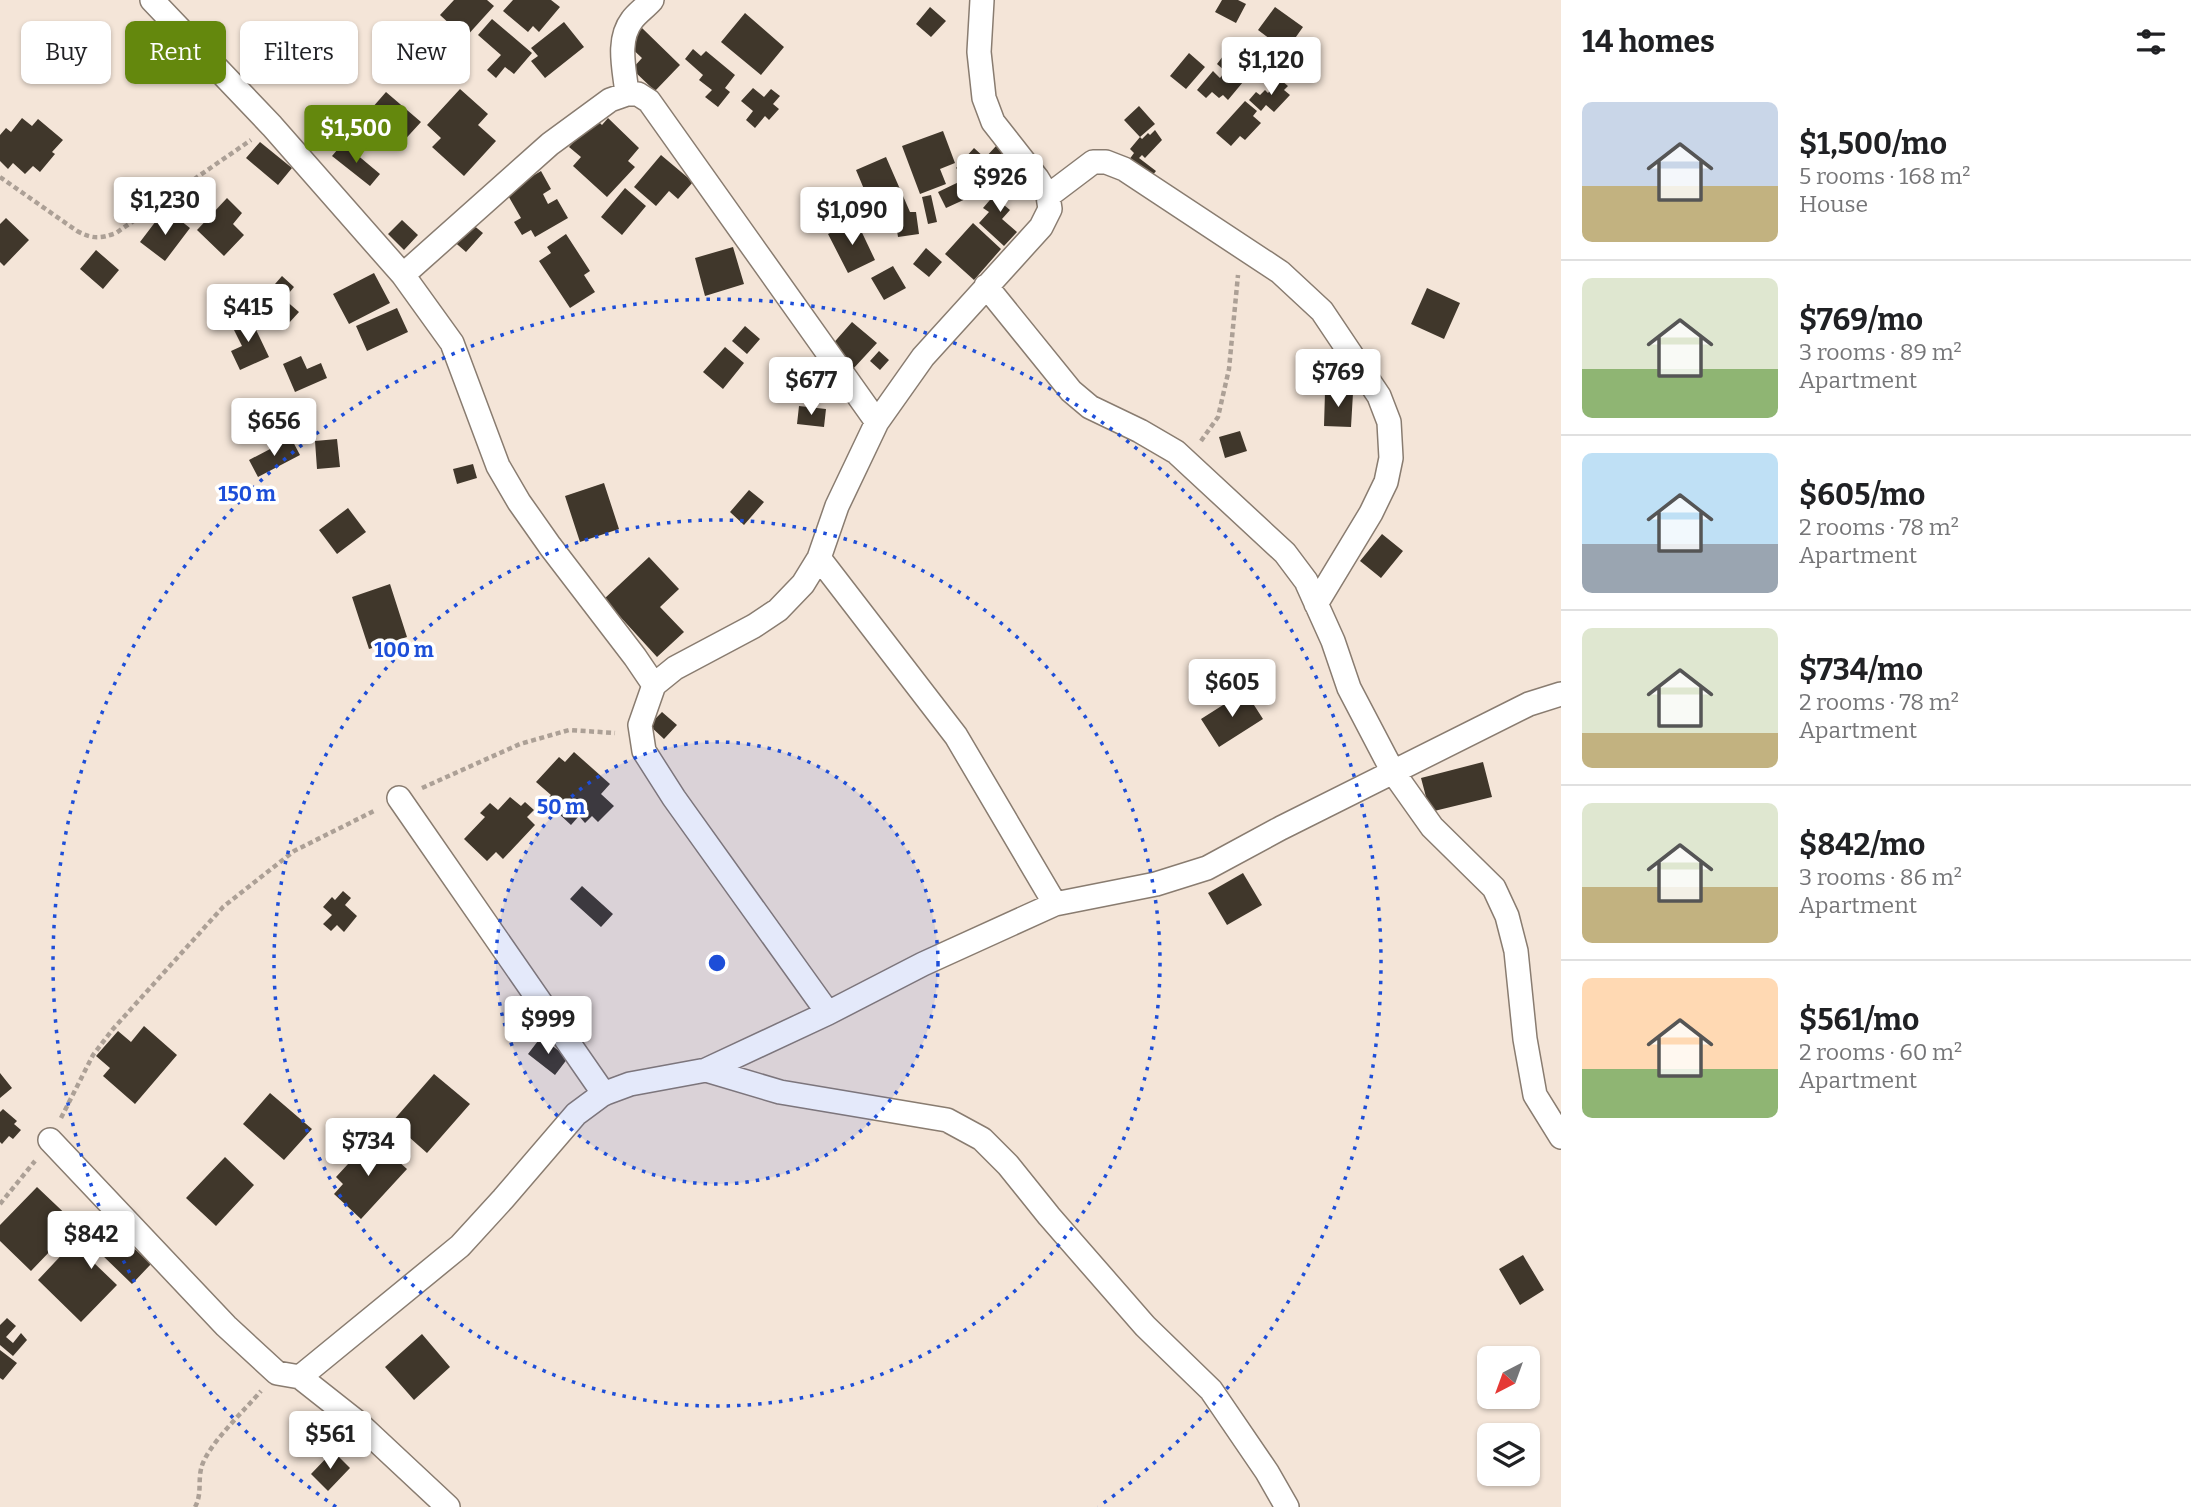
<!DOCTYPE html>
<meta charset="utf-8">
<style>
:root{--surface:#fff;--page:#f2f2f2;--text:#202124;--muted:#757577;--line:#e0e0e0;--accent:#64880d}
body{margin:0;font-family:Bitter,serif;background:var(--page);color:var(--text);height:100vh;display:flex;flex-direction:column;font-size:26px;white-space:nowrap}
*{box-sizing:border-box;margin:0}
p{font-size:23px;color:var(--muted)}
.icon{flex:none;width:38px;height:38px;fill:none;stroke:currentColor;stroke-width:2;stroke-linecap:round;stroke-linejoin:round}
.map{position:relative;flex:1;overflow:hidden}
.details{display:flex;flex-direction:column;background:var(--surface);width:630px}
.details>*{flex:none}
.guide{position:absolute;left:21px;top:21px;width:665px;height:63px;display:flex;gap:14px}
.needle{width:46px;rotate:221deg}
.buttons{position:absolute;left:1477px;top:1346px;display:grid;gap:14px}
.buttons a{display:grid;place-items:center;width:63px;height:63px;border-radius:10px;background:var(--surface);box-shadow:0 2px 5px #0004;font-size:35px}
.price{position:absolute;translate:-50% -60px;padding:0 16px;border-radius:7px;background:#fff;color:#222;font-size:23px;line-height:46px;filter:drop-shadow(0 2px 4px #0008)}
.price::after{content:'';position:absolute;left:50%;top:42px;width:21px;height:16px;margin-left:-10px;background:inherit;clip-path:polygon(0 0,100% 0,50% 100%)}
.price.active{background:var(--accent);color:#fff}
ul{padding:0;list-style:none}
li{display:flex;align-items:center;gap:21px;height:175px;padding:0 21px}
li+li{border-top:2px solid var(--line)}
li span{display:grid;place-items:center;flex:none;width:196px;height:140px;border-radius:10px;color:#555}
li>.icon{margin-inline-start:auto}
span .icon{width:84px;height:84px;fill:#fffc;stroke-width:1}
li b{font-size:30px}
h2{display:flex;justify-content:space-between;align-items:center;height:84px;padding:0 21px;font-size:30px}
.chip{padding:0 24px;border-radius:10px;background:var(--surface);box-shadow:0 2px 5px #0004;font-size:24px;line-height:63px}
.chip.active{background:var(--accent);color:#fff}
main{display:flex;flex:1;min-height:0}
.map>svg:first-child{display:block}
</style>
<main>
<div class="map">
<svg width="1561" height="1507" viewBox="0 0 1561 1507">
<rect width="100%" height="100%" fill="#f4e5d8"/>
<path fill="#40372b" d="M454,0H487L494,6L465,38L440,15Z
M513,0H551L560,7L539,32L533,26L528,32L503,11Z
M1222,0H1238L1246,4L1236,23L1215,12Z
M930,7L946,21L931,37L916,24Z
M1275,7L1303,27L1286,51L1258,30Z
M745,13L784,47L761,75L721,42Z
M492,19L532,53L514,74L505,67L496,78L487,70L501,55L478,35Z
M564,22L584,47L545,78L531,61L538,56L531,48Z
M642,28L680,65L655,91L632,69L642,58L627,44Z
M693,49L701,56L706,51L735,75L725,88L730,92L718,107L705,97L712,90L699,80L703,75L685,59Z
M1226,52L1241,65L1234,74L1243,82L1228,100L1223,95L1219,98L1212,92L1206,98L1197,90L1213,71L1220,78L1225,71L1217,64Z
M1189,53L1205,67L1186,89L1170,76Z
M1276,76L1288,86L1284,90L1290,95L1274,112L1266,105L1261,111L1249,100L1256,92L1260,95L1265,90L1268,93L1277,83L1272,80Z
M753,88L764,97L771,89L780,96L773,104L779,109L769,120L765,116L755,128L746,120L753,111L741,101Z
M460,89L488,114L478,125L496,141L464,176L432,147L441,138L427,125Z
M386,92L421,122L399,146L365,116Z
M1245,101L1257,111L1253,116L1261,123L1245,140L1240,136L1231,146L1216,133Z
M1139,106L1155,124L1140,137L1124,120Z
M22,118L32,126L38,119L63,140L52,152L55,154L40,172L33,166L25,174L13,163L8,169L0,161V135L6,128L11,132Z
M595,118L602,125L608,118L639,148L628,161L635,167L607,197L573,166L581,157L569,147Z
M1155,130L1162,140L1145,158L1142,155L1139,158L1156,171L1148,181L1126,164L1134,153L1130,149L1140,137L1142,139L1148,133L1150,135Z
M943,131L955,163L940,169L946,184L920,194L902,146Z
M260,142L292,168L278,185L246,158Z
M343,143L380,174L370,186L332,156Z
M996,146L1006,155L997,165L1000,167L994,174L990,171L976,186L956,168L974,148L985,158Z
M661,155L693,182L678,199L669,191L656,206L634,187Z
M886,157L910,212H916L919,234L898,237L895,218L879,225L856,170Z
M541,171L551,189L543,194L548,204L557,199L568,218L535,237L531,230L522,235L514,222L521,218L506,192Z
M1008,179L1018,188L1004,205L1010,210L1002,219L1017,232L1004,246L979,223L989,212L983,208Z
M963,180L970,197L946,208L938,192Z
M625,188L646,206L622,235L601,217Z
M931,195L937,222L928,224L922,197Z
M227,198L242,213L233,224L244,235L224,256L197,230Z
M159,217L170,226L176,217L190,228L165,261L140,242Z
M6,218L29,240L4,266L0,262V224Z
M402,220L418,235L404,250L388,234Z
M467,220L483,233L466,252L451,239Z
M856,220L875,260L848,273L828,234Z
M973,223L1001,249L974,280L945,254Z
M566,234L590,271L584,275L595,292L570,308L539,261L551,253L547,247Z
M733,247L744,284L705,296L695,258Z
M926,248L942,262L929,277L913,264Z
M96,250L119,270L103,289L80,269Z
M893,266L906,288L884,300L871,278Z
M374,273L390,303L349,324L333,294Z
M282,276L294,287L284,299L299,312L288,324L261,300Z
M1427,288L1460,303L1444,339L1411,324Z
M397,308L408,332L367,351L356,326Z
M249,315L269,357L240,370L231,351L242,346L231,324Z
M852,322L877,343L853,369L830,347Z
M745,326L760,339L747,354L732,341Z
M725,347L744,363L723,389L703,372Z
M879,351L889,360L880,370L870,361Z
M301,356L307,369L321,363L327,378L295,392L283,364Z
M1325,392L1353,393L1351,427L1324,426Z
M799,406L826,409L824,427L797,424Z
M1240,431L1247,451L1225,458L1219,437Z
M291,438L300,455L258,477L249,460Z
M337,439L340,467L317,469L315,441Z
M473,464L477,478L457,484L453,469Z
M604,483L619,529L580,542L565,496Z
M749,490L764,502L744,525L730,512Z
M348,508L366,532L337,554L319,530Z
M1382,534L1403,551L1381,578L1360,561Z
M649,557L679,589L660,607L684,632L657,657L604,599Z
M390,584L407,637L369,649L352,597Z
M1245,691L1263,719L1219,747L1201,719Z
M662,712L677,725L664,739L649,725Z
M574,752L610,784L601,794L614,806L598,822L592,816L585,823L579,816L571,825L545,801L551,795L536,782L559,757L565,762Z
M1483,762L1492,797L1430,812L1421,778Z
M510,797L521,806L525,802L534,810L527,817L535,825L503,859L496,852L487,861L464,839L485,817L480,813L490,803L498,810Z
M1243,873L1262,905L1227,925L1208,893Z
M582,886L613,914L601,927L570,899Z
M343,891L351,898L345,905L357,916L344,932L337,925L331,931L323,924L332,915L323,907L332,897L335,900Z
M144,1026L177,1055L135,1104L103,1076L110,1068L96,1056L118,1031L131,1042Z
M541,1037L568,1058L555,1075L528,1054Z
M0,1073L12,1088L0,1098Z
M434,1074L470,1104L427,1153L392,1122Z
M270,1093L312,1129L284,1160L243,1124Z
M3,1109L17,1121L14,1124L21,1130L13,1139L9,1136L2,1144L0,1142V1112Z
M372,1138L407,1169L361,1219L334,1194L343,1184L336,1177Z
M225,1157L254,1185L216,1226L186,1198Z
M37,1187L76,1224L31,1271L0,1241V1225Z
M111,1227L151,1264L132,1284L100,1253L92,1261L117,1285L81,1322L38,1280L86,1229L98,1240Z
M1523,1255L1544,1290L1520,1305L1499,1269Z
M7,1318L16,1326L6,1337L13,1343L21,1333L27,1340L13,1356L0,1345V1325Z
M422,1334L450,1367L414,1400L385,1367Z
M0,1350L17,1363L3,1380L0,1378Z
M333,1451L350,1468L328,1491L311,1474Z"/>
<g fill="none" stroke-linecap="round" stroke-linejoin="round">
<defs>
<path id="street" d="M152,0L272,126L403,275L452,343L498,466L519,502L550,546L635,657L654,685L640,725L644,751L674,798L828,1013
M627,94C625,71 616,41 632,20C637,13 646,7 652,0
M1048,196L1093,162H1106L1124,169L1280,272L1322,311L1379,396L1389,422L1391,458L1386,482L1371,513L1316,604
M403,275L550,144L610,100L627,94H638L649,101L877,422
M986,286L1071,391L1090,407L1140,431L1176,452L1285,553L1306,581L1333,641L1349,688L1393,772L1432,827L1494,888L1507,916L1516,951L1525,1039L1535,1095L1561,1137
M819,558L956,736L1055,904
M654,685L675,668L754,626L778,610L803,584L819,558L837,506L877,422L923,357L1041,227L1050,209L1048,196L1037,178L993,122L984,98L979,52L982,0
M399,798L604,1094
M706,1070L780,1092L947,1120L982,1139L1008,1165L1049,1216L1145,1326L1211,1390L1267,1472L1287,1507
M50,1140L226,1326L277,1373L300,1377L460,1246L503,1199L576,1114L603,1094L630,1084L706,1070L828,1013L923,964L1055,904L1156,884L1207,868L1281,828L1529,704L1561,694
M300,1377L357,1422L448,1507"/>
</defs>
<use href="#street" stroke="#897c70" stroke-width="26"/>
<path stroke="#aca096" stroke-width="4.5" stroke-dasharray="5 3.5" stroke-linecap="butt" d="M0,177L77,231C92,239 100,239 116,233L251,140
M1201,441L1218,417L1229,369L1238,275
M422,788L520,744L569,730L615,733
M61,1118L93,1055L113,1029L223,907L294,851L376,810
M0,1204L35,1161
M195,1507C202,1494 198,1483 201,1469C206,1446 245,1410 261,1391"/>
<use href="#street" stroke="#fff" stroke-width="23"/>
</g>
<circle cx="717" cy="963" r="221" fill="#1d4ed8" fill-opacity=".12"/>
<g fill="none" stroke="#1d4ed8" stroke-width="3.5" stroke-dasharray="3.5 7">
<circle cx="717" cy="963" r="221"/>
<circle cx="717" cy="963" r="443"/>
<path d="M336 1507A664 664 0 1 1 1098 1507"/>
</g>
<circle cx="717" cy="963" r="10" fill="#1d4ed8" stroke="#fff" stroke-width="3.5"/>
<g font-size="21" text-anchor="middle" font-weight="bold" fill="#1d4ed8" stroke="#fff" stroke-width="7" stroke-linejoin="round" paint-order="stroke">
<text x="247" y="501">150 m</text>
<text x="404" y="657">100 m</text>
<text x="561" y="814">50 m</text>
</g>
</svg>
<div class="buttons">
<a><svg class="needle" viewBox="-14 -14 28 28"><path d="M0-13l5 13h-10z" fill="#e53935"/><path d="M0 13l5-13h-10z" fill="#757577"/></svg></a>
<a><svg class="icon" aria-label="layers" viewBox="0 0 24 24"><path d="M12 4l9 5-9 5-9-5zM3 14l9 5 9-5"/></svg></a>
</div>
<b class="price" style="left:1271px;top:97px">$1,120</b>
<b class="price active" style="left:356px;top:165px">$1,500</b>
<b class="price" style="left:1000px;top:214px">$926</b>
<b class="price" style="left:165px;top:237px">$1,230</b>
<b class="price" style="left:852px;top:247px">$1,090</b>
<b class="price" style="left:248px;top:344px">$415</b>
<b class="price" style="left:1338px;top:409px">$769</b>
<b class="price" style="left:811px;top:417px">$677</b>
<b class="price" style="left:274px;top:458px">$656</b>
<b class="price" style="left:1232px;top:719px">$605</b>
<b class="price" style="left:548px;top:1056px">$999</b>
<b class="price" style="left:368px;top:1178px">$734</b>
<b class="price" style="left:91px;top:1271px">$842</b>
<b class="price" style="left:330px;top:1471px">$561</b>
<div class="guide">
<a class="chip">Buy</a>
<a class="chip active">Rent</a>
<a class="chip">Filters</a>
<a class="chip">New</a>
</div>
</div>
<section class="details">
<h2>14 homes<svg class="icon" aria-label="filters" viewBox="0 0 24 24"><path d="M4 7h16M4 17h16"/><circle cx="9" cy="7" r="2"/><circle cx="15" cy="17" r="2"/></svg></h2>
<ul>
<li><span style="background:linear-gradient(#c9d6e8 60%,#c2b280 0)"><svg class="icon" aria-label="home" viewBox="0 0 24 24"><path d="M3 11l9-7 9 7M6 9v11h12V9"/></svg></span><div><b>$1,500/mo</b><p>5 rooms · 168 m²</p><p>House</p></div></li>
<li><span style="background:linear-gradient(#dfe7d0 65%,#8fb573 0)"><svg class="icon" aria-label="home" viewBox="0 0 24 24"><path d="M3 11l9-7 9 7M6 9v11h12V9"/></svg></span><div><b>$769/mo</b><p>3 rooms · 89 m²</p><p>Apartment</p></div></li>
<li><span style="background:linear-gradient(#bfe0f5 65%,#9aa5b1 0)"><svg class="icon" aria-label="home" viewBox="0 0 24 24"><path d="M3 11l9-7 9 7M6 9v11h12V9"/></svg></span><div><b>$605/mo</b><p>2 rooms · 78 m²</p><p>Apartment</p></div></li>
<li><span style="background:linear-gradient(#dfe7d0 75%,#c2b280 0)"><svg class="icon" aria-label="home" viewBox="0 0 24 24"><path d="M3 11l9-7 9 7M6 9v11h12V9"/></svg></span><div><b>$734/mo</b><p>2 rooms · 78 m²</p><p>Apartment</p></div></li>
<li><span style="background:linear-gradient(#dfe7d0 60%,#c2b280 0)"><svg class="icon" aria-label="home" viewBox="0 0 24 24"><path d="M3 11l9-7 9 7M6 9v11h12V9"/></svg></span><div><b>$842/mo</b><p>3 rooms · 86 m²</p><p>Apartment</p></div></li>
<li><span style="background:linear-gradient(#ffd9b3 65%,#8fb573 0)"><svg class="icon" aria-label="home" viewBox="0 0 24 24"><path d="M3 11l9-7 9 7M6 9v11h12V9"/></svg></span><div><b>$561/mo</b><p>2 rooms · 60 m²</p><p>Apartment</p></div></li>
</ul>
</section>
</main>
